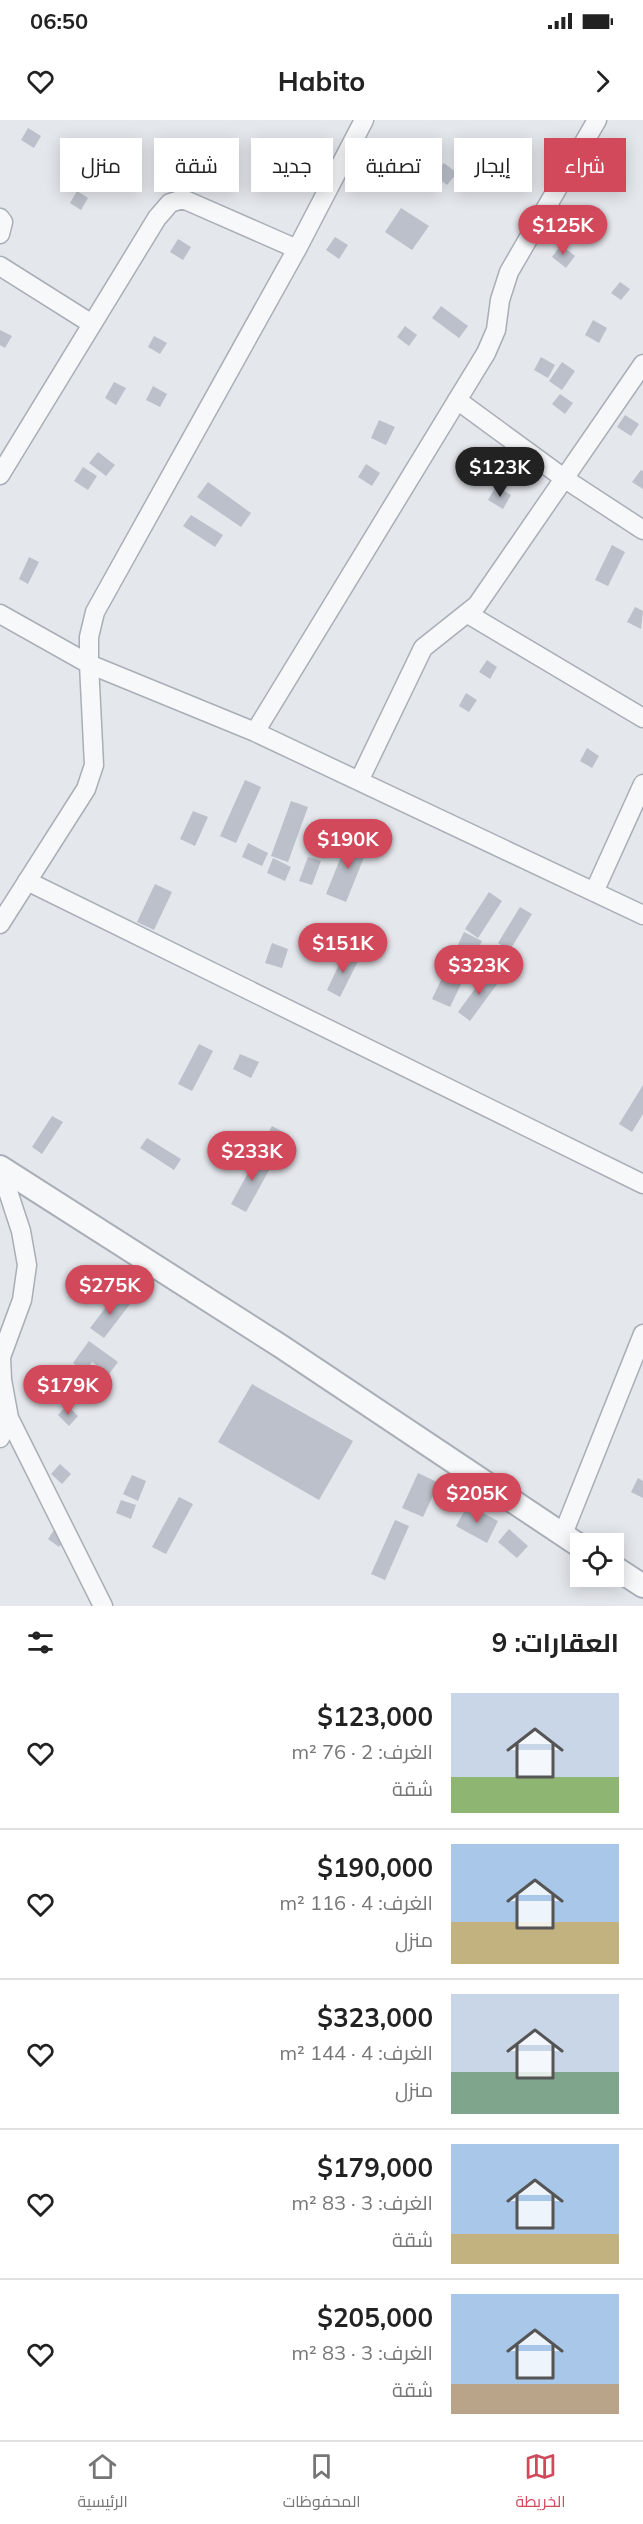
<!DOCTYPE html>
<html lang="ar">
<meta charset="utf-8">
<style>
:root{--surface:#fff;--page:#f2f2f2;--text:#222;--muted:#767676;--line:#e0e0e0;--accent:#d1495b}
body{margin:0;font-family:Mulish,Cairo,sans-serif;background:var(--page);color:var(--text);direction:rtl;height:100vh;display:flex;flex-direction:column;font-size:22px;white-space:nowrap}
*{box-sizing:border-box;margin:0}
p{font-size:20px;color:var(--muted)}
.icon{flex:none;width:33px;height:33px;fill:none;stroke:currentColor;stroke-width:2;stroke-linecap:round;stroke-linejoin:round}
.map{position:relative;height:1486px;overflow:hidden;direction:ltr}
.drawer{display:flex;flex-direction:column;background:var(--surface);flex:1}
.drawer>*{flex:none}
.top-card{position:absolute;left:18px;top:18px;width:608px;height:54px;direction:rtl;display:flex;gap:12px}
.tools{position:absolute;left:570px;top:1413px;display:grid;gap:12px}
.tools a{display:grid;place-items:center;width:54px;height:54px;border-radius:0px;background:var(--surface);box-shadow:0 3px 15px #0003;font-size:30px}
.price{position:absolute;translate:-50% -51px;padding:0 14px;border-radius:21px;background:var(--accent);color:#fff;font-size:20px;line-height:39px;filter:drop-shadow(0 2px 3px #0008)}
.price::after{content:'';position:absolute;left:50%;top:36px;width:18px;height:14px;margin-left:-9px;background:inherit;clip-path:polygon(0 0,100% 0,50% 100%)}
.price.selected{background:#222;color:#fff}
ul{padding:0;list-style:none}
li{display:flex;align-items:center;gap:18px;height:150px;padding:0 24px}
li+li{border-top:2px solid var(--line)}
li span{display:grid;place-items:center;flex:none;width:168px;height:120px;border-radius:0px;color:#555}
li>.icon{margin-inline-start:auto}
span .icon{width:72px;height:72px;fill:#fffc;stroke-width:1}
li b{font-size:26px}
h2{display:flex;justify-content:space-between;align-items:center;height:72px;padding:0 24px;font-size:26px}
.pill{padding:0 21px;border-radius:0px;background:var(--surface);box-shadow:0 3px 15px #0003;font-size:21px;line-height:54px}
.pill.selected{background:var(--accent);color:#fff}
.status{display:flex;justify-content:space-between;align-items:center;height:42px;padding:0 30px;background:var(--surface);direction:ltr}
.status svg{height:16px;fill:currentColor}
header{display:flex;justify-content:space-between;align-items:center;height:78px;padding:0 24px;background:var(--surface);font-size:27px;font-weight:700}
.menu{display:flex;justify-content:space-around;align-items:center;height:84px;border-top:2px solid var(--line);background:var(--surface);font-size:16px;color:var(--muted)}
.menu a{display:grid;justify-items:center;gap:3px}
.menu .selected{color:var(--accent)}
.map>svg:first-child{display:block}
</style>
<div class="status"><b>06:50</b><svg viewBox="0 0 49 12"><path d="M0 12V9h3v3zM5 12V6h3v6zM10 12V3h3v9zM15 12V0h3v12zM26 1h20v11H26zM47 4h2v5h-2z"/></svg></div>
<header><svg class="icon" aria-label="forward" viewBox="0 0 24 24"><path d="M9 5l7 7-7 7"/></svg>Habito<svg class="icon" aria-label="heart" viewBox="0 0 24 24"><path d="M12 20l-8-8c-3-5 5-10 8-4 3-6 11-1 8 4z"/></svg></header>
<div class="map">
<svg width="643" height="1486" viewBox="0 0 643 1486">
<rect width="100%" height="100%" fill="#e4e7ec"/>
<path fill="#bbc0ca" d="M28,8L41,16L34,28L21,20Z
M419,27L433,35L426,47L412,39Z
M470,39L491,56L482,68L461,52Z
M444,43L457,53L447,65L434,55Z
M107,50L125,60L118,70L101,61Z
M77,71L88,78L81,90L70,83Z
M401,88L429,106L412,130L385,112Z
M588,96L602,105L595,117L580,107Z
M335,117L348,125L339,139L326,130Z
M178,119L191,127L183,140L170,132Z
M561,125L575,136L566,148L552,137Z
M620,162L630,169L621,180L611,173Z
M441,186L468,206L459,218L432,198Z
M593,200L607,208L599,223L585,215Z
M405,206L417,215L409,226L397,217Z
M0,210L12,216L5,228L0,225Z
M154,216L167,223L160,234L148,227Z
M541,237L555,245L548,258L534,250Z
M562,242L575,251L562,270L549,261Z
M114,262L126,268L116,285L105,278Z
M153,266L167,274L160,287L146,280Z
M560,274L573,283L565,294L552,284Z
M625,295L639,304L631,316L617,307Z
M379,300L395,307L386,325L371,318Z
M98,332L115,345L106,356L89,343Z
M366,344L380,353L372,366L358,357Z
M83,347L97,356L88,370L74,361Z
M641,350L643,351V369L632,362Z
M208,362L251,393L241,407L197,377Z
M496,366L511,375L503,389L488,380Z
M191,395L223,415L215,427L183,406Z
M612,425L625,432L608,466L595,460Z
M29,437L39,442L28,464L19,459Z
M635,487L643,491L641,509L627,502Z
M487,540L497,547L490,559L479,552Z
M466,573L477,580L469,592L459,586Z
M587,628L599,636L592,648L580,641Z
M245,660L261,667L236,723L220,716Z
M291,681L308,687L288,742L271,736Z
M193,691L208,697L195,726L180,719Z
M349,717L369,725L346,782L326,774Z
M248,723L268,733L262,746L242,737Z
M308,737L321,741L312,765L299,761Z
M273,738L291,747L285,761L267,753Z
M155,764L172,772L154,810L137,802Z
M489,772L502,781L478,818L465,809Z
M520,787L532,794L510,830L498,823Z
M464,812L482,821L450,887L432,879Z
M272,823L288,829L282,848L265,843Z
M345,832L359,839L340,877L327,870Z
M488,851L500,860L470,901L458,892Z
M199,924L213,931L192,971L178,964Z
M240,934L259,942L251,958L233,949Z
M643,965V994L632,1012L619,1004Z
M52,996L63,1002L42,1034L32,1027Z
M272,1006L287,1014L274,1038L259,1030Z
M147,1018L181,1039L174,1050L140,1028Z
M259,1033L274,1041L246,1092L231,1084Z
M116,1174L130,1184L104,1218L90,1208Z
M89,1221L118,1242L109,1254L92,1242L85,1252L73,1243Z
M252,1264L353,1321L319,1380L218,1322Z
M67,1285L78,1296L69,1306L58,1295Z
M60,1344L71,1354L62,1364L51,1354Z
M418,1353L439,1363L423,1397L402,1388Z
M132,1355L146,1361L138,1381L123,1374Z
M638,1358L643,1361V1378L631,1372Z
M179,1377L193,1384L166,1434L152,1427Z
M121,1380L136,1385L131,1399L116,1393Z
M468,1385L498,1401L487,1423L456,1406Z
M395,1400L409,1406L385,1460L371,1454Z
M56,1407L68,1416L59,1427L48,1419Z
M509,1409L528,1426L517,1438L498,1422Z"/>
<g fill="none" stroke-linecap="round" stroke-linejoin="round">
<defs>
<path id="minor" d="M0,98L3,102L0,114
M0,146L92,204
M457,280L565,359L643,410
M0,355L157,98L170,83L183,79L297,129
M0,494L89,544L255,612L643,795
M468,494L643,598
M255,612L486,233L496,210L500,180L509,152L597,0
M359,661L423,528L477,485L643,244
M27,761L643,1064
M594,772L643,664
M0,804L86,669L94,645L89,544V517L95,492L297,129L364,0
M0,1047L21,1111L27,1145L22,1180L1,1237L2,1260L9,1298L103,1486
M0,1318L9,1298
M563,1414L643,1214"/>
<path id="tertiary" d="M0,1047L282,1227L580,1426
M614,1447L643,1466"/>
</defs>
<use href="#minor" stroke="#a9aeb7" stroke-width="21"/>
<use href="#tertiary" stroke="#a9aeb7" stroke-width="26"/>
<use href="#minor" stroke="#f7f8fa" stroke-width="18"/>
<use href="#tertiary" stroke="#f7f8fa" stroke-width="22"/>
</g>
</svg>
<div class="tools">
<a><svg class="icon" aria-label="locate" viewBox="0 0 24 24"><circle cx="12" cy="12" r="6"/><path d="M12 2v4M12 18v4M2 12h4M18 12h4"/></svg></a>
</div>
<b class="price" style="left:563px;top:136px">$125K</b>
<b class="price selected" style="left:500px;top:378px">$123K</b>
<b class="price" style="left:348px;top:750px">$190K</b>
<b class="price" style="left:343px;top:854px">$151K</b>
<b class="price" style="left:479px;top:876px">$323K</b>
<b class="price" style="left:252px;top:1062px">$233K</b>
<b class="price" style="left:110px;top:1196px">$275K</b>
<b class="price" style="left:68px;top:1296px">$179K</b>
<b class="price" style="left:477px;top:1404px">$205K</b>
<div class="top-card">
<a class="pill selected">شراء</a>
<a class="pill">إيجار</a>
<a class="pill">تصفية</a>
<a class="pill">جديد</a>
<a class="pill">شقة</a>
<a class="pill">منزل</a>
</div>
</div>
<section class="drawer">
<h2>العقارات: 9<svg class="icon" aria-label="filters" viewBox="0 0 24 24"><path d="M4 7h16M4 17h16"/><circle cx="9" cy="7" r="2"/><circle cx="15" cy="17" r="2"/></svg></h2>
<ul>
<li><span style="background:linear-gradient(#c9d6e8 70%,#8fb573 0)"><svg class="icon" aria-label="home" viewBox="0 0 24 24"><path d="M3 11l9-7 9 7M6 9v11h12V9"/></svg></span><div><b>$123,000</b><p>الغرف: 2 · 76 m²</p><p>شقة</p></div><svg class="icon" aria-label="heart" viewBox="0 0 24 24"><path d="M12 20l-8-8c-3-5 5-10 8-4 3-6 11-1 8 4z"/></svg></li>
<li><span style="background:linear-gradient(#a9c7e8 65%,#c2b280 0)"><svg class="icon" aria-label="home" viewBox="0 0 24 24"><path d="M3 11l9-7 9 7M6 9v11h12V9"/></svg></span><div><b>$190,000</b><p>الغرف: 4 · 116 m²</p><p>منزل</p></div><svg class="icon" aria-label="heart" viewBox="0 0 24 24"><path d="M12 20l-8-8c-3-5 5-10 8-4 3-6 11-1 8 4z"/></svg></li>
<li><span style="background:linear-gradient(#c9d6e8 65%,#7fa58c 0)"><svg class="icon" aria-label="home" viewBox="0 0 24 24"><path d="M3 11l9-7 9 7M6 9v11h12V9"/></svg></span><div><b>$323,000</b><p>الغرف: 4 · 144 m²</p><p>منزل</p></div><svg class="icon" aria-label="heart" viewBox="0 0 24 24"><path d="M12 20l-8-8c-3-5 5-10 8-4 3-6 11-1 8 4z"/></svg></li>
<li><span style="background:linear-gradient(#a9c7e8 75%,#c2b280 0)"><svg class="icon" aria-label="home" viewBox="0 0 24 24"><path d="M3 11l9-7 9 7M6 9v11h12V9"/></svg></span><div><b>$179,000</b><p>الغرف: 3 · 83 m²</p><p>شقة</p></div><svg class="icon" aria-label="heart" viewBox="0 0 24 24"><path d="M12 20l-8-8c-3-5 5-10 8-4 3-6 11-1 8 4z"/></svg></li>
<li><span style="background:linear-gradient(#a9c7e8 75%,#b9a48a 0)"><svg class="icon" aria-label="home" viewBox="0 0 24 24"><path d="M3 11l9-7 9 7M6 9v11h12V9"/></svg></span><div><b>$205,000</b><p>الغرف: 3 · 83 m²</p><p>شقة</p></div><svg class="icon" aria-label="heart" viewBox="0 0 24 24"><path d="M12 20l-8-8c-3-5 5-10 8-4 3-6 11-1 8 4z"/></svg></li>
</ul>
</section>
<nav class="menu">
<a class="selected"><svg class="icon" aria-label="map" viewBox="0 0 24 24"><path d="M3 6l6-2 6 2 6-2v14l-6 2-6-2-6 2zM9 4v14M15 6v14"/></svg>الخريطة</a>
<a><svg class="icon" aria-label="saved" viewBox="0 0 24 24"><path d="M7 4h10v16l-5-4-5 4z"/></svg>المحفوظات</a>
<a><svg class="icon" aria-label="home" viewBox="0 0 24 24"><path d="M3 11l9-7 9 7M6 9v11h12V9"/></svg>الرئيسية</a>
</nav>
